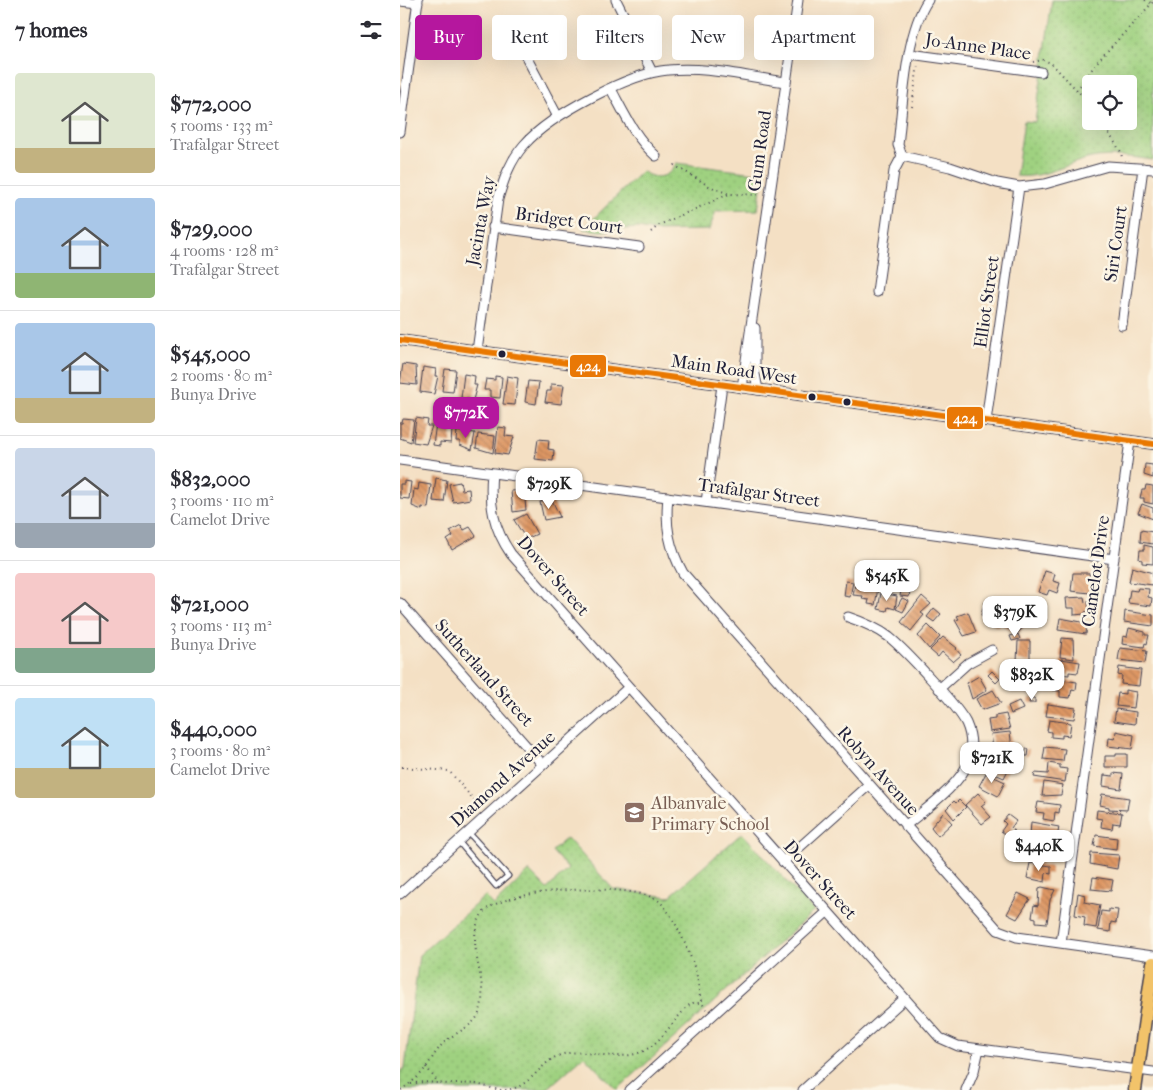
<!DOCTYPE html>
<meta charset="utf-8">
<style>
:root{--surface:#fff;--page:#f7f7f7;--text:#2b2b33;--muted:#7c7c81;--line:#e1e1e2;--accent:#b5179e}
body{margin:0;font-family:"IM FELL French Canon",serif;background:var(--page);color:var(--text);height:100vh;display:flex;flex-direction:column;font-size:19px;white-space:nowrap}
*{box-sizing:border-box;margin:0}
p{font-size:16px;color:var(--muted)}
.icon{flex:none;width:28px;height:28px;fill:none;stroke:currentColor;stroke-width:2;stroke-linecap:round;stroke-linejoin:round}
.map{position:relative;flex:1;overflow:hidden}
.drawer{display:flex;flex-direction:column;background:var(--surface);width:400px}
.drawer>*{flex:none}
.guide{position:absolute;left:15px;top:15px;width:475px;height:45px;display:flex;gap:10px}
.controls{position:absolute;left:682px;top:75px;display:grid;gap:10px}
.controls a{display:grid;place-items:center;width:55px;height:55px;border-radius:5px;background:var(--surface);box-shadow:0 5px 20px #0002;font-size:25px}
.price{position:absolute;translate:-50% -42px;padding:0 11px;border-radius:10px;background:#fff;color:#222;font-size:16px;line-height:32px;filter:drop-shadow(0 1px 2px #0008)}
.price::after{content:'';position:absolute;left:50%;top:30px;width:15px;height:11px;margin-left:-8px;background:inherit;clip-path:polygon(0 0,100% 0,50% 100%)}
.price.active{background:var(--accent);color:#fff}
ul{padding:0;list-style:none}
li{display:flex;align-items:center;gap:15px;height:125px;padding:0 15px}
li+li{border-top:1px solid var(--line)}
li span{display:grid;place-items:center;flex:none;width:140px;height:100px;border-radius:5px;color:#555}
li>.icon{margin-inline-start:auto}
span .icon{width:60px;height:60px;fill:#fffc;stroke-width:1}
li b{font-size:21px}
h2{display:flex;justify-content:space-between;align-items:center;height:60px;padding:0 15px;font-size:21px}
.chip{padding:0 18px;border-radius:5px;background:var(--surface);box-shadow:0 5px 20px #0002;font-size:18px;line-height:45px}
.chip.active{background:var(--accent);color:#fff}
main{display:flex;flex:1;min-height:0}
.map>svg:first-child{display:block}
</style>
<main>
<section class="drawer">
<h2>7 homes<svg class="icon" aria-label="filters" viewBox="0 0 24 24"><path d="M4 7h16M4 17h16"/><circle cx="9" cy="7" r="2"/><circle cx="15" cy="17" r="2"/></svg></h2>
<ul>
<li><span style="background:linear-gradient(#dfe7d0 75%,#c2b280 0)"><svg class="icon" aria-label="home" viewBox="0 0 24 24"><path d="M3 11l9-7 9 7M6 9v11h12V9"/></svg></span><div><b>$772,000</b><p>5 rooms · 133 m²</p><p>Trafalgar Street</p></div></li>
<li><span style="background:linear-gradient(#a9c7e8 75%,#8fb573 0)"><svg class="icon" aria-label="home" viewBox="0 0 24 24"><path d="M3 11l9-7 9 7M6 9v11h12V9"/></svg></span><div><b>$729,000</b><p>4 rooms · 128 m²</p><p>Trafalgar Street</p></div></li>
<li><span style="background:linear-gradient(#a9c7e8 75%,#c2b280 0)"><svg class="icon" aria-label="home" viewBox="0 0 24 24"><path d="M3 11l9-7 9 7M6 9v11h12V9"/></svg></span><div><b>$545,000</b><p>2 rooms · 80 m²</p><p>Bunya Drive</p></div></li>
<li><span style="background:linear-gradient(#c9d6e8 75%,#9aa5b1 0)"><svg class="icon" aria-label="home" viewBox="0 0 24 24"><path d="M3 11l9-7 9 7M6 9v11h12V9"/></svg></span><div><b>$832,000</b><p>3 rooms · 110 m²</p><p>Camelot Drive</p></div></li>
<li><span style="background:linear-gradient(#f6c9c9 75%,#7fa58c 0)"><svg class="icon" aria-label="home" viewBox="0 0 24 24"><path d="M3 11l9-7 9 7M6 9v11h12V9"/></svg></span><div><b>$721,000</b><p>3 rooms · 113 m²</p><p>Bunya Drive</p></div></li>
<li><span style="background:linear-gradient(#bfe0f5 70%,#c2b280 0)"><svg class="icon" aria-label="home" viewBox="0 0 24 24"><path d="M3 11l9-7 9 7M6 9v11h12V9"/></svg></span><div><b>$440,000</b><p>3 rooms · 80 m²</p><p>Camelot Drive</p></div></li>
</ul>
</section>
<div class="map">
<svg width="753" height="1090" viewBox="0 0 753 1090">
<defs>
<pattern id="park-dots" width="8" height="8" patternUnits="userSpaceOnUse" patternTransform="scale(1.25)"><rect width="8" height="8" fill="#9fd180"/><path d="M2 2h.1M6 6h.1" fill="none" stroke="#89b370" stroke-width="1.8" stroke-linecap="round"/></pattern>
<pattern id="building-back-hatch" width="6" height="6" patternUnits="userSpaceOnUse" patternTransform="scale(1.25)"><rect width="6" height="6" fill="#de9764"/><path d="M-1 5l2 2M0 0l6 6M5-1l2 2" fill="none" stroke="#b47b54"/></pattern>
</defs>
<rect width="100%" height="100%" fill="#fcf5e5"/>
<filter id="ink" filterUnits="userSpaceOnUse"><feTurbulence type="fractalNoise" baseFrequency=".02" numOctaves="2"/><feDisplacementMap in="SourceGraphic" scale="10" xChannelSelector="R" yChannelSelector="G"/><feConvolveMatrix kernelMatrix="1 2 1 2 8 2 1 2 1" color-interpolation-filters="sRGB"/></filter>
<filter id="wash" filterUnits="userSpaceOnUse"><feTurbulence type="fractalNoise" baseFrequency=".0096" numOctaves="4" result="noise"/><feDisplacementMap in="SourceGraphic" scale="20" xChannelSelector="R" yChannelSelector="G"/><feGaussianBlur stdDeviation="1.12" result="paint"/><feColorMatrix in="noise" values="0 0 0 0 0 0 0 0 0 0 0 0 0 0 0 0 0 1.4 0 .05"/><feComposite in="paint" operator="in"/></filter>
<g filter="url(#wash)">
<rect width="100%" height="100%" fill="#f4e0c4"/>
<path fill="url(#park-dots)" stroke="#607a5e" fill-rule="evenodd" d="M652,0H753V160C732,157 712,154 691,158C665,164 643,179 616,176L624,121L635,122ZM691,84H729V121H691Z
M276,163L363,174L358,210L316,211L309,230L253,231L239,228L201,231L183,229L242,171C255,181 270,178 276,163Z
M342,833L414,911L217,1090L184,1056L146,1090H0V1072L5,1068L19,955L85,896L94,905L129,871L147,889L168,869L152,851L167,838L213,889L269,897Z"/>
<g id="blocks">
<path fill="url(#building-back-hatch)" d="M3,364L16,366L17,385L0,383Z
M23,367L36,369L35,376H38L34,394L20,392Z
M45,369L56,370L53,392L42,391Z
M64,374L75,376L74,385H77L73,400L61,398Z
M95,376L102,377L100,398L90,397V390H84L86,379L95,380Z
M107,376L118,378L115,405L103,404Z
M128,381L139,382L136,404L125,402Z
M151,384L164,385L161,404L145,402L147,391H151Z
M16,418L28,420L27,426H32L26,444L13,442Z
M3,419L14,420L11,442L0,438V423H2Z
M36,423L47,424L46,429L52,430L51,443L40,442V446L33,445Z
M98,427L106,428L105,436L114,437L108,455L95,453Z
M57,431L75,433L72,450L60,445V441H56Z
M78,434L95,436L93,453L76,448Z
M138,439L149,440L148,449L154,450L153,461L135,459Z
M745,464L753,465V478L744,475Z
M36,478L47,480L44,502L33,501Z
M4,481L11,482L9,499L0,498V484H4Z
M60,482L62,490L69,489L70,499L53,502L49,484Z
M19,483L31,485L28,508L22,507V510L12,506L14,489L18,490Z
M746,485L753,486V504L744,502V498H740L742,490H745Z
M124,490L126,510L113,512L111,491Z
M152,500L160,517L144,520L140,502Z
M742,504L753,508V519L738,513Z
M126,514L137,534L126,539L114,520Z
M61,525L64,530L70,527L76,536L52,550L47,540L53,536L50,531Z
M741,530L753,532V544L740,542Z
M744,545L753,547V564L742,563V560L739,559L740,550H744Z
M732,567L753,573V585L729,582Z
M645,571L655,574L653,581L660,583L657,593L649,590L647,595L638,592Z
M673,573H690L689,576H693L690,593L671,591Z
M446,581L453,582L450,597L444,596Z
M455,585L478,588L475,605L468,604L469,600L462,599L463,596L453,595Z
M738,588L749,589L748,597L752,598L751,606L728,603L730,590L737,591Z
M501,591L510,592L509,597L500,596Z
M481,593L497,596L495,609L488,607L487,611L478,609Z
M522,596L531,604L521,613L524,615L511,631L501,622Z
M684,597L685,602L688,601L689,611L685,612V614L674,615V608H667L666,598Z
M502,598L509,601L503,612L496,609Z
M585,602L605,612L598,627L592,624L594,621L581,615Z
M534,608L541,614L534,622L527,617Z
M725,611L753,615V626L724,622Z
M568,612L576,632L564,636L555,620L559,619L557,616Z
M614,613L626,624L617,634L602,625Z
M660,618L687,623L686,634L658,630Z
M528,625L540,637L529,649L518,636Z
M729,628L745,632V635H749L747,644L745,643L744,647L722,644L723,636L727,637Z
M618,634L620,639L612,641L610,636Z
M543,637L557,648L556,649L561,655L553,662L542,652L538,657L530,650Z
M662,638L673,639L674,659L660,657Z
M618,641H630V662L617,661Z
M720,648L747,651L745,663L718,660Z
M661,659L680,662L678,673L669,672V675L659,674Z
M610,667L613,670L616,667L625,677L614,689L601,676Z
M719,667L741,670L739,686L721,684L722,676L718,675Z
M592,671L600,679L596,683L588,675Z
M579,676L587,690L572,699L567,683Z
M655,679L677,682L676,690L672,689L670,698L660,697V691L653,690Z
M593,690L601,703L582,710L576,699Z
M725,690L736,692L734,708L716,706L718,693L725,694Z
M630,698H635V703H629Z
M619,701L623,709L611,714L608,706Z
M648,704L676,708L674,719L646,716Z
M716,709L736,712L735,724L714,721Z
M606,714L610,729L590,732L588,720L595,719V716Z
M649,720L671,723L669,736L662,735V738L651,737V732L647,731Z
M716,731L734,735L732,749L708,746L709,738L715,739Z
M610,732L612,749L593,748L591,734Z
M645,747L665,749L663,761L643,759Z
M626,749H629L628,756H625Z
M716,754H727V767H705V756H716Z
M601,757L612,762L604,778L588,771L592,762L598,765Z
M649,763L660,765V768L667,769L665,782L634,777L635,773L648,774Z
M586,773L605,782L598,796L579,786Z
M713,773L723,774L721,789L703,786L704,775L713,776Z
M644,782L663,785L661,795L642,796Z
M578,793L586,802L581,806L591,817L582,824L565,805Z
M702,794L729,798L727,810L709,809V807L700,805Z
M559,800L566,807L554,819L546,809L554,801L556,803Z
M638,802L660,805L659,813L655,812L654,821L643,819L644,813L636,812Z
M697,810L722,813L720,824L713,823L712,829L701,827L702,819L696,818Z
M543,813L552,823L538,836L531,827Z
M608,815L616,821L611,828L614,830L609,837L601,831L606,824L603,821Z
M631,822L659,827L657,838L630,835Z
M696,835L717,838L716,849L694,846Z
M631,842L642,843V863L628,861Z
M691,853L719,855L717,869L690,864Z
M630,863L651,866V874L646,873L645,882L627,878Z
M693,877L713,880L711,891L691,889Z
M642,887L655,890L650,900L647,923L636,922V918L632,917L634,905L638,906L639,888Z
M618,893L630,899L617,919L607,914Z
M678,893L685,895L684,902L700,905L696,928L684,926L685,917L675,915Z
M709,909L718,910L716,923L711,922L710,932L698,930L701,911L709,912Z"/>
</g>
</g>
<g filter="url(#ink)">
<use href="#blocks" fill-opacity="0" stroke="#423e50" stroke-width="1"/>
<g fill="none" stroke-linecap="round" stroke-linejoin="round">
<defs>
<path id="service" d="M58,841L96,886L108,876L68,832"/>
<path id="minor" d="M216,0L252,72
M0,1L18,3
M121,47L158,117
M510,54L641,72
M211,89C224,113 235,138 256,156
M0,132L18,0
M502,156L550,167L597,183L619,187L645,184L708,166L753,169
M93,227L239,247
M477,292L494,171L502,156L498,145C503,104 505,34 528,0
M722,325L743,168
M355,328V374L358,390
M77,351L98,199C104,179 110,161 124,145C150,115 230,73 268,70C307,66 347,77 386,82
M342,388L398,0
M586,421L619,187
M0,460L714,559
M92,473C89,504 93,528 111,554L540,1038L558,1046L753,1072
M268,497C265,525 269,548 283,573L598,930L617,937L753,956
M306,502L322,385
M0,603L143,765
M448,617C463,622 477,628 489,637C505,650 557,705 566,723C571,734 572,748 569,760C562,784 524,810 505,826
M539,689L568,663L592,650
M383,862L469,785
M0,894L229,687
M661,943L730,441
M230,1090L427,912
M403,1090L504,999
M566,1090L574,1071L579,1049"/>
<path id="tertiary" d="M0,340L753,444"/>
<path id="primary" d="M735,1090L753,963"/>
</defs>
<use href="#service" stroke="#423e50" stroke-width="7"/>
<use href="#minor" stroke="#423e50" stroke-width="11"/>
<use href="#tertiary" stroke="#423e50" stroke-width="12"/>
<use href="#primary" stroke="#423e50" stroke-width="15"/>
<path stroke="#423e50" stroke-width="2" stroke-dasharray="1 4" stroke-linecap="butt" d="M745,0L753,4
M633,62L643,60L651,63L691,105
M677,90L698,61L753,2
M512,107L518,64
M701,121L721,152L722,158
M274,165L309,186L329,194L361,195
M251,232L259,225L329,194
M2,767L49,771L81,808
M26,1067L37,1081
M11,1084C26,1080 38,1084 53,1084C61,1084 68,1083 76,1084C85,1086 93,1089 102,1090C131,1090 138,1063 160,1055C174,1050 190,1054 205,1055C254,1061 259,1036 288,1006L293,1003H302
M1,1090C9,1084 18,1078 24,1070C32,1060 36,1049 47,1040C58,1031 75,1026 80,1011C90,980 63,943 82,914C100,887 238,881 260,902C274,915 291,955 296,973C300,986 297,998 306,1009"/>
<use href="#service" stroke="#fff" stroke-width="4.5"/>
<use href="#minor" stroke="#fff" stroke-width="9"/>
<use href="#tertiary" stroke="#fff" stroke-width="10"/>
<use href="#primary" stroke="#f2c36a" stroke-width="12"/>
<defs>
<path id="bus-1" d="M0,340L753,444"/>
</defs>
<use href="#bus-1" stroke="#fcf5e5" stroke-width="10"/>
<use href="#bus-1" stroke="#e97806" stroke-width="6"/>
</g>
</g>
<defs>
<symbol id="school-square" viewBox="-11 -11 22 22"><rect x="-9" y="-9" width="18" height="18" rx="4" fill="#8d6e63" stroke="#fcf5e5"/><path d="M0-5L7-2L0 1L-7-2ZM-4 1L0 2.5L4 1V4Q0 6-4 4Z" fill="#fff"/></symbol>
</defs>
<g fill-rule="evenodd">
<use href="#school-square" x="222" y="800" width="25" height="25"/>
</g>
<g fill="#22223b" stroke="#fcf5e5" stroke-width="2">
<circle cx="102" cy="354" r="4.5"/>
<circle cx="412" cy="397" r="4.5"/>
<circle cx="447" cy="402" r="4.5"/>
</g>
<g text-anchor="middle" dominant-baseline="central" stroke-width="5" stroke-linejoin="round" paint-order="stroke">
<g font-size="18" fill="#22223b" stroke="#fcf5e5">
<text transform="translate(578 47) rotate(8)">Jo-Anne Place</text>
<text transform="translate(360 151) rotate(-82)">Gum Road</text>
<text transform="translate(81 221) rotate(-79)">Jacinta Way</text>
<text transform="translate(169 221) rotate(8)">Bridget Court</text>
<text transform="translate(716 244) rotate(-82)">Siri Court</text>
<text transform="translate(587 302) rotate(-82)">Elliot Street</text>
<text transform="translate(334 370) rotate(8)">Main Road West</text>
<text transform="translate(359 493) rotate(8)">Trafalgar Street</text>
<text transform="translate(696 571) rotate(-82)">Camelot Drive</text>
<text transform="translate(153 576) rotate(49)">Dover Street</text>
<text transform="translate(84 673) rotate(48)">Sutherland Street</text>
<text transform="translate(478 771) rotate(48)">Robyn Avenue</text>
<text transform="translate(103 779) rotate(-42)">Diamond Avenue</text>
<text transform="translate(420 880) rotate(48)">Dover Street</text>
</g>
<g font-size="18" fill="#785e54" stroke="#fcf5e5" text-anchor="start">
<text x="251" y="803">Albanvale<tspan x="251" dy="21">Primary School</tspan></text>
</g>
</g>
<g stroke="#fcf5e5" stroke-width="2">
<rect x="169" y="354" width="38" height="24" rx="5" fill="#e97806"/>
<rect x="546" y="406" width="38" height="24" rx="5" fill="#e97806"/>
</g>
<g font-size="14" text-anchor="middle" font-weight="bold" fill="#fff">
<text x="188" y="371">424</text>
<text x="565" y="423">424</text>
</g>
</svg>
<div class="controls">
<a><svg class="icon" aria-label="locate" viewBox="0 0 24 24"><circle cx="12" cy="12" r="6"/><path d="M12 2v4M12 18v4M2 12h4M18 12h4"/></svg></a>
</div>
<b class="price active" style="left:66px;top:439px">$772K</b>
<b class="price" style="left:149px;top:510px">$729K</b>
<b class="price" style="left:487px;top:602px">$545K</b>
<b class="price" style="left:615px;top:638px">$379K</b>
<b class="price" style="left:632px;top:701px">$832K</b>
<b class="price" style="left:592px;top:784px">$721K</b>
<b class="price" style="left:639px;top:872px">$440K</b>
<div class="guide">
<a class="chip active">Buy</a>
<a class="chip">Rent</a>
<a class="chip">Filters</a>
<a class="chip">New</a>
<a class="chip">Apartment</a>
</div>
</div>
</main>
